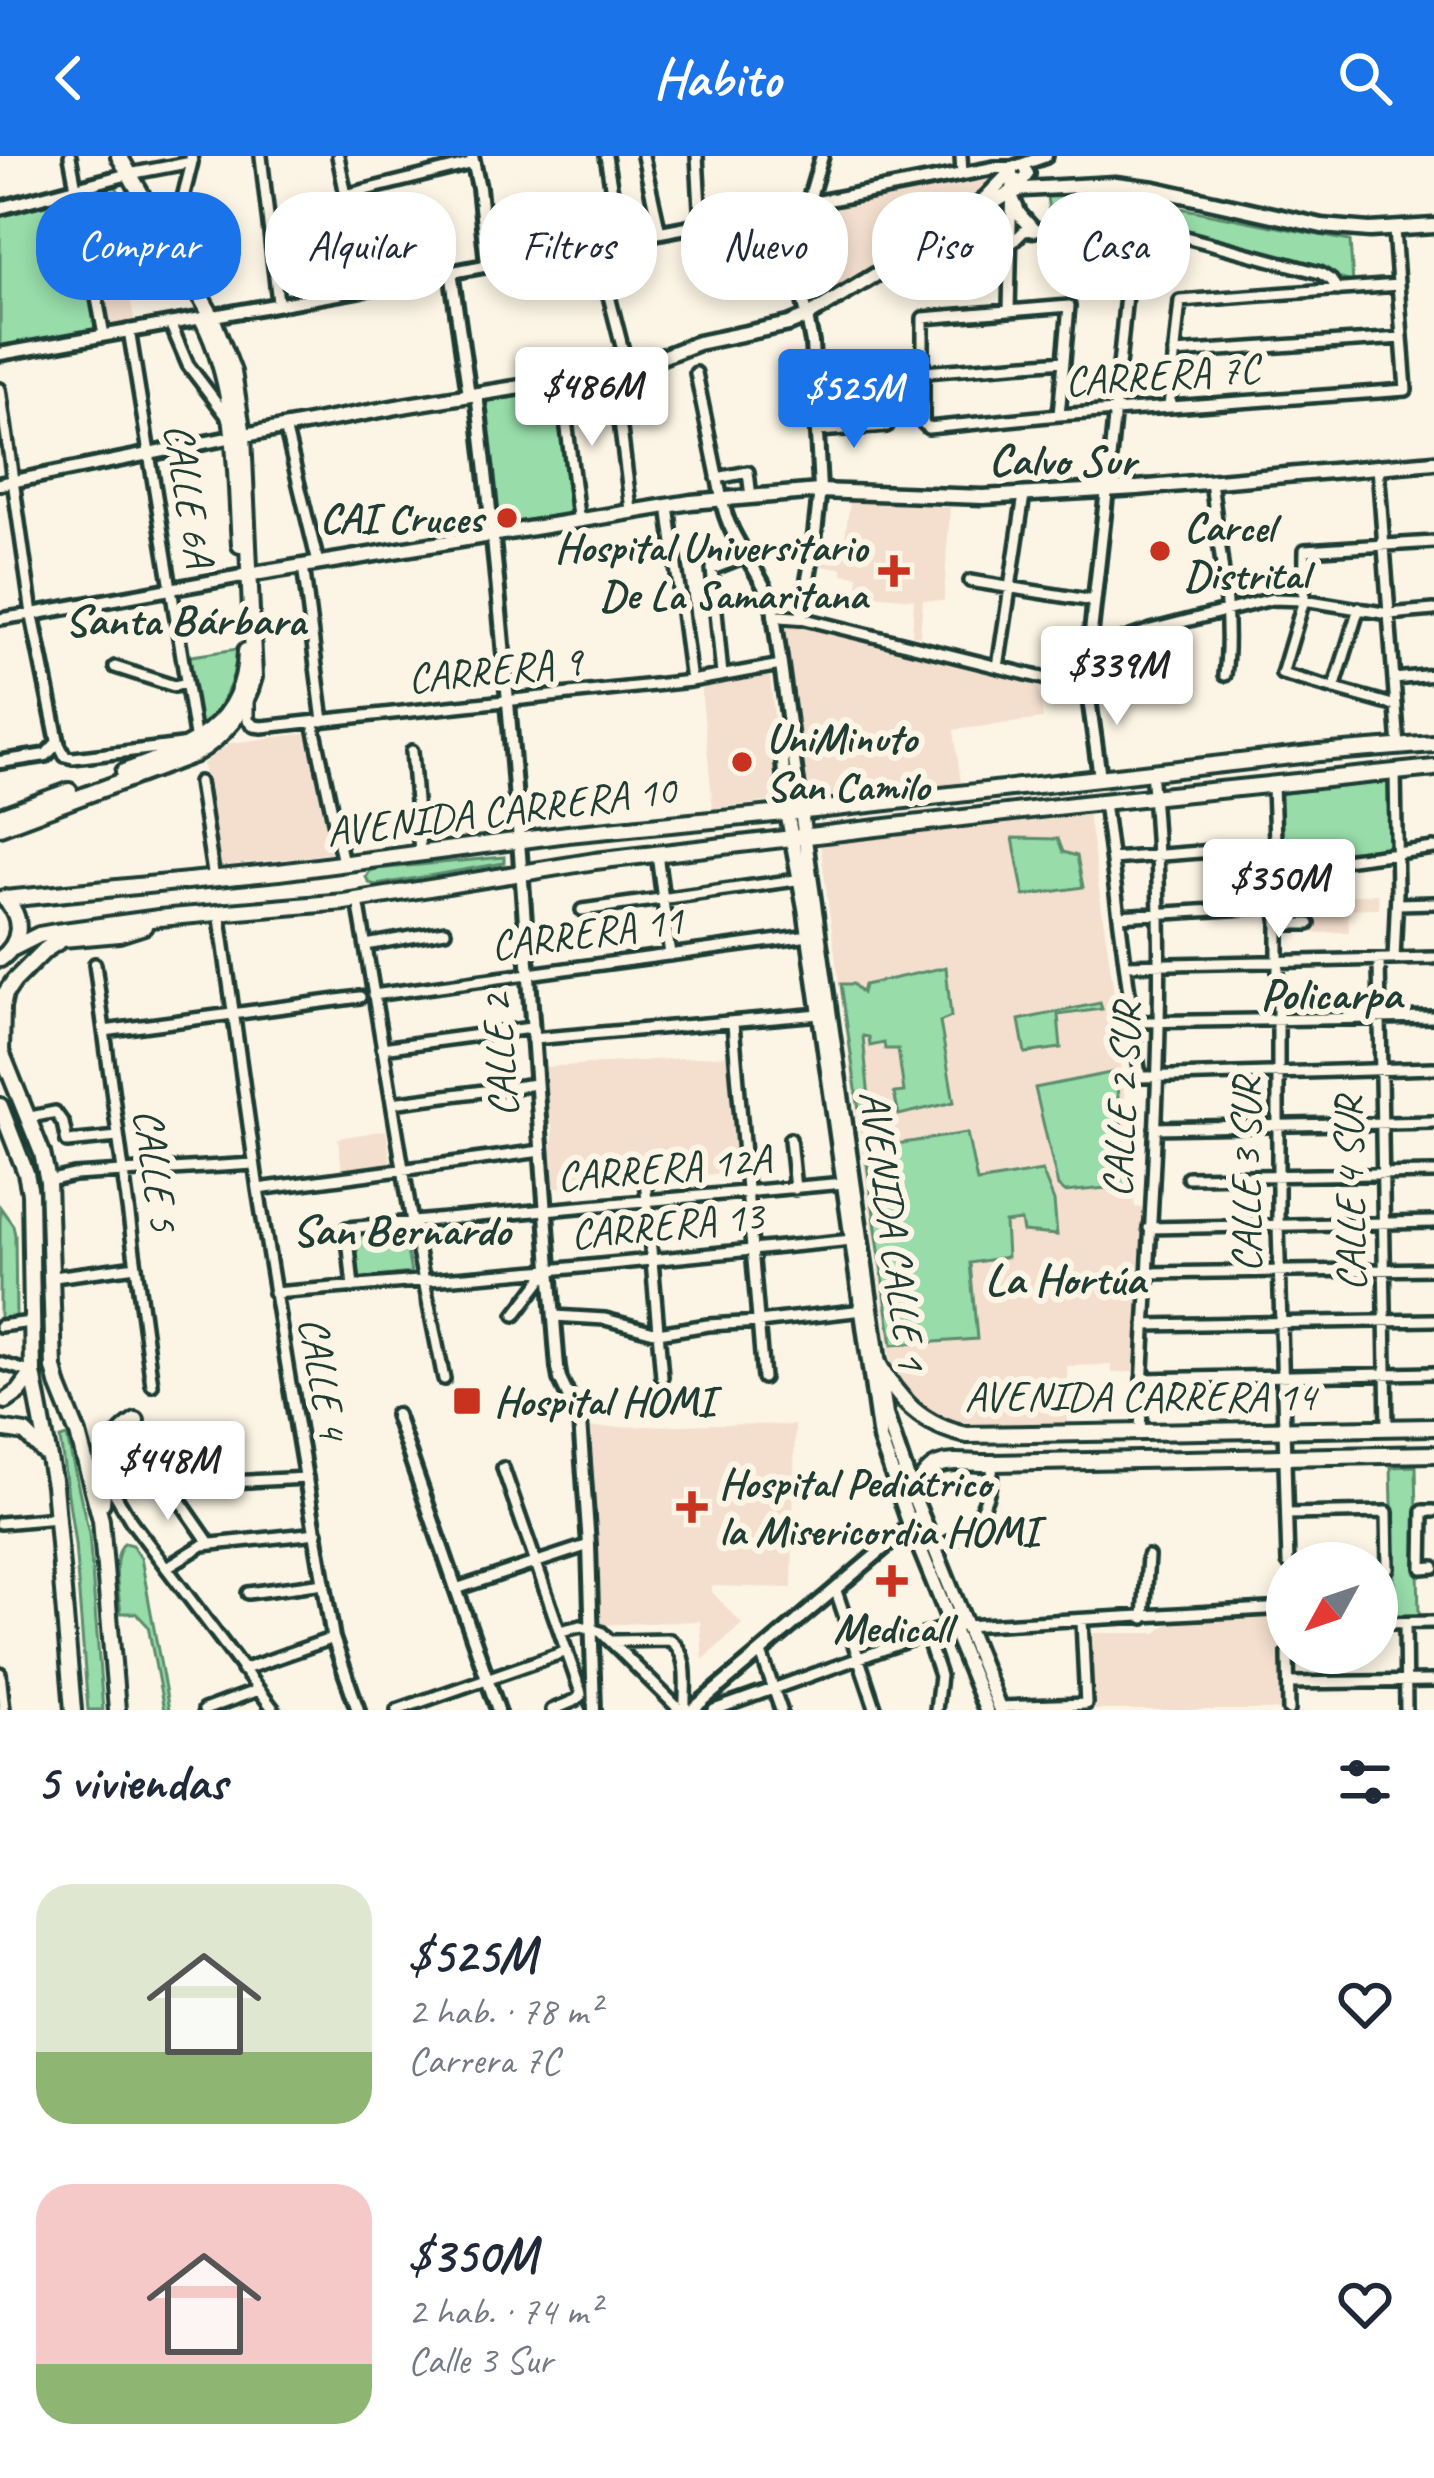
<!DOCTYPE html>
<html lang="es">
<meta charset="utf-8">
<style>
:root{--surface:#fff;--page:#f2f2f3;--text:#1f2937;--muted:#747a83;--accent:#1a73e8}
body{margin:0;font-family:Caveat,sans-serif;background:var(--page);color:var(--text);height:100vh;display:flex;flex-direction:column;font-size:45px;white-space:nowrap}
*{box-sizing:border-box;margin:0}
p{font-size:39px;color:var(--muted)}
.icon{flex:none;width:66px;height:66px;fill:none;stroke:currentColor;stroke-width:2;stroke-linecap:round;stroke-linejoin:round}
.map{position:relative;height:1554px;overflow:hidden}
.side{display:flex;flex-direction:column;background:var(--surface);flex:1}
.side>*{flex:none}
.top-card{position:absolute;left:36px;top:36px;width:1362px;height:108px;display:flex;gap:24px}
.needle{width:78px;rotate:230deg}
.tools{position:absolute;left:1266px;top:1386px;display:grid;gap:24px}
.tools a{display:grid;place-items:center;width:132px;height:132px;border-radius:50%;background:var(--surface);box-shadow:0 6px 18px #0003;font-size:60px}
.price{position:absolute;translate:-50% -102px;padding:0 27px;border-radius:12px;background:#fff;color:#222;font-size:39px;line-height:78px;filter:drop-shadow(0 3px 6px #0008)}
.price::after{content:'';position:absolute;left:50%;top:72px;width:36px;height:27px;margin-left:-18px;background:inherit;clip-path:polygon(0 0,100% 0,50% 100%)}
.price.current{background:var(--accent);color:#fff}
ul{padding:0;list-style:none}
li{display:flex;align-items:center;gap:36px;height:300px;padding:0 36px}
li span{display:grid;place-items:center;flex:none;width:336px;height:240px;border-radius:36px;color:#555}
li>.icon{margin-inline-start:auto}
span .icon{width:144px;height:144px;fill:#fffc;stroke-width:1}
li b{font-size:51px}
h2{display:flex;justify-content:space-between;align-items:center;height:144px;padding:0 36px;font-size:51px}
.chip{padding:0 42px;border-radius:48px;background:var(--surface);box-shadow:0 6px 18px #0003;font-size:42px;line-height:108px}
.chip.current{background:var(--accent);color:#fff}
header{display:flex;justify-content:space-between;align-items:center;height:156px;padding:0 36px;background:var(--accent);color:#fff;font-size:54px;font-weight:800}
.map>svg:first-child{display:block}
</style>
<header><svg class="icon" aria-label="back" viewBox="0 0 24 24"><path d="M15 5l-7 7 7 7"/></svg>Habito<svg class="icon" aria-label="search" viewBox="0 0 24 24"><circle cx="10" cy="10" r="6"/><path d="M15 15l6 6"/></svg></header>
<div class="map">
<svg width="1434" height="1554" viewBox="0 0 1434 1554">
<rect width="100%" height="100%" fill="#fcf5e5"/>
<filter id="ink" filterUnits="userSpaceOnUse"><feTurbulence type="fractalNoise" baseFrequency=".00833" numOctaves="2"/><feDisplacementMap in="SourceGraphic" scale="24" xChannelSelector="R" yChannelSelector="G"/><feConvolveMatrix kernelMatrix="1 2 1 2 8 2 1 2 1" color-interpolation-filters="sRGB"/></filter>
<g filter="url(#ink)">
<path fill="#f4dfce" d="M1000,16L1002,18L956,65L818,146L814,55Z
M110,104L117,135L128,134L135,166L107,172L94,107Z
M850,346L950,351L944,445L923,444L920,480L912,479L914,443L870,439V431L858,430V420L842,418V412L818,410L820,393L843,394Z
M785,466L1038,529L1043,563L954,574L961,627L808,647Z
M770,520L775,567L777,645L713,652L701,532Z
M308,577L334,697L217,711L203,608L230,587Z
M1088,657L1116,850L1135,1051L1143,1052L1134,1216L1112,1217L1111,1209L1067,1210V1267L967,1270L940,1262L929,1254L898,1224L891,1208L820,688Z
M1378,738L1379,752L1348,753L1349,776L1313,777L1311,741Z
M729,899L739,1016L553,1032L548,989L553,984L552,967L548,965L544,911Z
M386,974L391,1008L342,1015L338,982Z
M708,1268L795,1269L792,1432L712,1430V1436L742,1468L703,1504L700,1465L596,1469L586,1272Z
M1282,1462L1284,1554H1091L1088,1477H1156L1172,1465Z"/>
<path fill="#97dca9" stroke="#5b8c6e" stroke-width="3" d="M116,31L143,74L138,77L105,63L89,65L82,34Z
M1118,40L1350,85L1353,127L1306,110L1121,65L1051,68L1047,41Z
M69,43L97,173L0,192V58Z
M556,235L570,360L500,373L483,246Z
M237,493C235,530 222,551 197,577L185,501Z
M1392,623L1394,694L1284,709L1279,638Z
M1013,682L1058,683L1063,696L1077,700L1083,731L1024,740Z
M504,701V707L376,729L369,727L366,721L370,715L376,713Z
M946,811L951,861L940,866L954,946L899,959L894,937L904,936L898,893H885L884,887L870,890L869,881L863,880L870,953L859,954L841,828H853L862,837L864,829Z
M1100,847L1102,853L1058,859L1061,892L1025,897L1019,864Z
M1115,916L1129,1030L1065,1036L1058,1030L1035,932Z
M967,977L977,1026L1042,1015L1054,1045L1057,1079L1023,1076L1021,1065L1005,1067L1007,1101L970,1107L977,1183L892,1189L865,993Z
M0,1051L13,1069L15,1079L16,1160L0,1163Z
M403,1074L411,1117L359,1123L355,1080Z
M67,1281L89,1378L103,1554H88L75,1388L60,1283Z
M1416,1310L1419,1461H1395L1391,1311Z
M124,1387L132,1389L141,1402L169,1554H164L148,1470L136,1457H121C119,1436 110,1404 124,1387Z"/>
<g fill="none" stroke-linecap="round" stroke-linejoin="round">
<defs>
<path id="minor" d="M70,0L104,179
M261,0L278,146
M338,0L365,132
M606,0L620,83
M643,0L660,76
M697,0L701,69
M961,0L962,18
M129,18L192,6
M345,39L474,7
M1013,86L1024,75L1133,67L1320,117L1331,124L1338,134
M599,101L628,214
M181,102V50L192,6L191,0
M1009,155L1012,22
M170,167L188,209L229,263
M129,174L196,586
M1174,197L1402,182
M924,216L1064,205
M614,217L631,354
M696,217L722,344
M555,225L562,232L578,360
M0,233L32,458L0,463
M1169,251L1180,145L1398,129
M1059,259L1069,150L923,162V267L928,272L1059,259L1406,234L1394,74
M285,271L318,407
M818,275L887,270
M1378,311L1399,591
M717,322L748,316L751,341
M1211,325C1218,386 1233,459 1225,519
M1107,333L1133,67
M668,349L691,525
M303,409L323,565
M970,425L1094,445
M801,462L1087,533
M1089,495L1151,474L1272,443L1304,444L1389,458L1434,454
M115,511L174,530L186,527
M998,511L1024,339
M722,519L712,413L748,399
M1394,523L1434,519
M1334,533L1359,452
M248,545V564L254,570L262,571L691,525L781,509
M1396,550L1282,518L1304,444L1305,394L1434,386
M313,566L343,707
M58,586L65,600L73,602L182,589
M412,595L420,696
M199,626L214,723
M1273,630L1278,768V1069L1288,1407
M1104,646L1140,921L1434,912
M657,697L670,799
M1112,703L1275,690
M1276,713L1434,692
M358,744L412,1066L444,1223
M1397,748L1434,747
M582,754L803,723
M219,755L258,1033L291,1234
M1119,760L1278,750
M1278,768H1309
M366,789L445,775
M1394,803L1397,736L1395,616
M1379,804L1387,1271
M95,808L152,1229
M1126,809L1434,802
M373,839L809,780
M1133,866L1434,861
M733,868L763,1222
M104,875L360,841
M532,883L820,858
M382,892L531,872
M392,947L536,928
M31,961L55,956L63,967L67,986L118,981
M1155,972L1434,966
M790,983L795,1033
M1188,1021L1434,1017
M645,1023L662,1221
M48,1025L74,1019L254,1008
M258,1033L541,995
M1149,1072L1434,1066
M1147,1117L1434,1113
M49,1118L54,1121L136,1110
M353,1131L347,1072L844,1027
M274,1137L549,1114L852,1084
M515,1159L549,1114
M554,1160L605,1163L658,1177L708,1169L759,1166L863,1154
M1145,1169L1434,1164
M0,1170L31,1166
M0,1207L33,1217
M1142,1223L1434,1217
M1140,1277C1149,1057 1172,835 1151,615
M503,1312L580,1534L581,1539L576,1544
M106,1323L131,1365L274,1554
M1434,1355H1423L1422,1412L1434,1411
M1288,1358L1387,1356L1388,1412H1377
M0,1367L57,1362
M210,1388L178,1342L180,1333L189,1328L307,1322
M935,1393C974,1377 990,1349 993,1307
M167,1411L203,1389L317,1377
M456,1433L589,1389
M836,1435L876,1554
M248,1437L324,1427
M1144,1462L1148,1400
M1377,1467L1434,1466
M1405,1467L1406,1554
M560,1475L581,1470L601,1476L680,1554
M926,1478L940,1520L936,1554
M613,1485L670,1484C691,1499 684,1531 685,1554
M761,1497L781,1554
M1288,1497L1289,1554
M242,1514L333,1482
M0,1517L4,1554
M1289,1527L1434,1525
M999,1551L1086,1548L1082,1465
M204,1554L258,1534
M397,1554L567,1495
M552,1554L576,1544
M714,1554L946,1471L1287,1452"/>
<path id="tertiary" d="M472,0L479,32L487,108
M1012,12V22L1022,26L1028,18L1023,9
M0,52L129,18
M451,115L469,239
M0,198L354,135L994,12H1012L1046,0
M477,238C516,561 531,887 558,1212L560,1223L580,1265L589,1389L594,1554
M0,328L233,281
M722,344C728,383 761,414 773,451L801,655
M774,460L801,462L813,395L820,333L812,187L802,135L803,65L822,0
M786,577L783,606L787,656
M0,606L46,599L58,586L32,458L242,420
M1100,621L1086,521L1107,333
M291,1234L333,1482L358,1554
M396,1259L498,1554
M692,1554L903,1376L909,1374L928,1377"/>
<path id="secondary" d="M1010,37L1019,58L1033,74
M974,54L1011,16
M234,281L408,249L628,214L698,187L789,168L808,160L1010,37L1024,33L1115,28L1155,33L1322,70L1370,74L1434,70
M242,420L691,346L819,335L983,341L1137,332L1434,306
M801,655L886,1259L914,1341L1000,1554
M787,656L805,752L880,1283L909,1366L986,1554"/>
<path id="primary" d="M203,164C238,233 235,313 240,389
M124,616C186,593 245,573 246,495
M0,660L69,635
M0,671L193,599C224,581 245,556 254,521L243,279L233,216L211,159L119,0
M5,743L279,716L568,678L835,652L1319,597L1434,588
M13,792L39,779L56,776L159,762L344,746L595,705L1082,648L1434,612
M0,803C22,787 24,762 4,742
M0,893L42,997L48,1025L54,1212L59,1231L78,1278L101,1364L117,1554
M1,897L2,852L5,838L14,825L45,794L62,783L119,778L144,770
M0,950L26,1017L30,1037L33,1217L54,1329L73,1554
M877,1205C897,1244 923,1270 967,1279L1434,1271
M6,1245L19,1236L33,1217
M0,1273L25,1277L46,1298
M914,1341C930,1295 953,1308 993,1307L1434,1298
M102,1347C105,1313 104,1285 136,1265"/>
</defs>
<use href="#minor" stroke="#1f3d34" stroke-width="18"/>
<use href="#tertiary" stroke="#1f3d34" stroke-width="20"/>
<use href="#secondary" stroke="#1f3d34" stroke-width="21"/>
<use href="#primary" stroke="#1f3d34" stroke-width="22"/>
<use href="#minor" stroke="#fcf5e5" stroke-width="9"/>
<use href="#tertiary" stroke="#fcf5e5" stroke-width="10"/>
<use href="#secondary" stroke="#fcf5e5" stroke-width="12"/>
<use href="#primary" stroke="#fcf5e5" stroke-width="14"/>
</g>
</g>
<g fill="#c8321e" stroke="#fcf5e5" stroke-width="4.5">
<circle cx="507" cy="362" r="12"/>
<circle cx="1160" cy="395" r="12"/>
<path d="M888 397h12v12h12v12h-12v12h-12v-12h-12v-12h12z"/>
<circle cx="742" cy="606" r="12"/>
<rect x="452" y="1230" width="30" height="30" rx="6"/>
<path d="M686 1333h12v12h12v12h-12v12h-12v-12h-12v-12h12z"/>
<path d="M886 1407h12v12h12v12h-12v12h-12v-12h-12v-12h12z"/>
</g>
<g text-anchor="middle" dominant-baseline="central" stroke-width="12" stroke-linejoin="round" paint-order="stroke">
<g font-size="42" fill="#1f3d34" stroke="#fcf5e5">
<text transform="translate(1162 219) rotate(-4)">CARRERA 7C</text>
<text transform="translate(189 339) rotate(81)">CALLE 6A</text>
<text transform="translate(495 514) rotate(-6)">CARRERA 9</text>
<text transform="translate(501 655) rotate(-7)">AVENIDA CARRERA 10</text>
<text transform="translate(587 777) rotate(-8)">CARRERA 11</text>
<text transform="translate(500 900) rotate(-94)">CALLE 2</text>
<text transform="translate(1122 944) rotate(-87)">CALLE 2 SUR</text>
<text transform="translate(664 1012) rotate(-5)">CARRERA 12A</text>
<text transform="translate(156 1014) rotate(82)">CALLE 5</text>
<text transform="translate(1246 1019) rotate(-90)">CALLE 3 SUR</text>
<text transform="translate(1350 1038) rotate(-91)">CALLE 4 SUR</text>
<text transform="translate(667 1069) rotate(-6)">CARRERA 13</text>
<text transform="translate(893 1074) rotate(82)">AVENIDA CALLE 1</text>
<text transform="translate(323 1222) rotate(80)">CALLE 4</text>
<text x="1140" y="1240">AVENIDA CARRERA 14</text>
</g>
<g font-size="42" font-weight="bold" fill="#1f3d34" stroke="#fcf5e5" text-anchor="start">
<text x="483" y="362" text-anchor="end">CAI Cruces</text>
<text x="1184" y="371">Carcel<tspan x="1184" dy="48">Distrital</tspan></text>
<text x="867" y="391" text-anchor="end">Hospital Universitario<tspan x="867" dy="48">De La Samaritana</tspan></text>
<text x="766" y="582">UniMinuto<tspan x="766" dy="48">San Camilo</tspan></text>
<text x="494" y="1245">Hospital HOMI</text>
<text x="719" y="1327">Hospital Pediátrico<tspan x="719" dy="48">la Misericordia HOMI</tspan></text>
<text x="892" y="1472" text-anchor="middle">Medicall</text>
</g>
<g font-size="45" font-weight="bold" fill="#1f3d34" stroke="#fcf5e5">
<text x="1062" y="304">Calvo Sur</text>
<text x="185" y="464">Santa Bárbara</text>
<text x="1331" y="838">Policarpa</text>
<text x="401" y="1074">San Bernardo</text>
<text x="1065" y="1123">La Hortúa</text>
</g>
</g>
</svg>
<div class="tools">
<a><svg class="needle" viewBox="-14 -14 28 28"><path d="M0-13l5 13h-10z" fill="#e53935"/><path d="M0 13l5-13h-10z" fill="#747a83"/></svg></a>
</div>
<b class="price" style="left:592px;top:293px">$486M</b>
<b class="price current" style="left:854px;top:295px">$525M</b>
<b class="price" style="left:1117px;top:572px">$339M</b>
<b class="price" style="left:1279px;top:785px">$350M</b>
<b class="price" style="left:168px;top:1367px">$448M</b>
<div class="top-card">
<a class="chip current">Comprar</a>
<a class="chip">Alquilar</a>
<a class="chip">Filtros</a>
<a class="chip">Nuevo</a>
<a class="chip">Piso</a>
<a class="chip">Casa</a>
</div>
</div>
<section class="side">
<h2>5 viviendas<svg class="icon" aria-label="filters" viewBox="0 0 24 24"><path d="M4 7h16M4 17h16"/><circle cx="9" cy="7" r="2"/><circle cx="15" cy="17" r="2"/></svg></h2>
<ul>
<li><span style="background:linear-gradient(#dfe7d0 70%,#8fb573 0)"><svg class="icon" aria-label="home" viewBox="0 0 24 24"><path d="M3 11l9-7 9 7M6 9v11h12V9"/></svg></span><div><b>$525M</b><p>2 hab. · 78 m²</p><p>Carrera 7C</p></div><svg class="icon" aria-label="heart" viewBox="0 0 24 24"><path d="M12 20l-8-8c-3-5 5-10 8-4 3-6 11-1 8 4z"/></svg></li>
<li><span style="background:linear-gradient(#f6c9c9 75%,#8fb573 0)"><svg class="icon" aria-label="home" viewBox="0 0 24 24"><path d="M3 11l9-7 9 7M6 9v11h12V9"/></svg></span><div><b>$350M</b><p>2 hab. · 74 m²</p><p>Calle 3 Sur</p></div><svg class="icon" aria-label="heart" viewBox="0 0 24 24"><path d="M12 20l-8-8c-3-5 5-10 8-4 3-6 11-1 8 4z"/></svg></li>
</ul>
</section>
